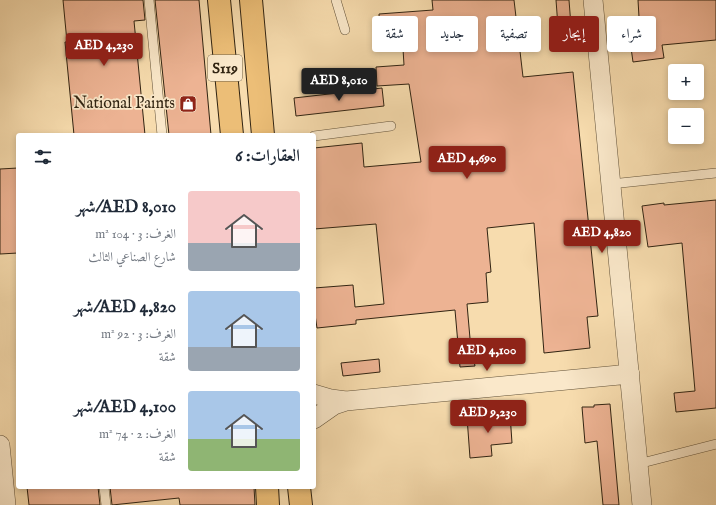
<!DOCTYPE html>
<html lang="ar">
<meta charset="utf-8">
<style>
:root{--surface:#fff;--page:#f6f6f7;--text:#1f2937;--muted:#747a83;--accent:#8f2418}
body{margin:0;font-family:"IM FELL English",Amiri,serif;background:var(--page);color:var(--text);direction:rtl;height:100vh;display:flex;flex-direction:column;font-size:15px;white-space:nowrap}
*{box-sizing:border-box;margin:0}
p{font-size:13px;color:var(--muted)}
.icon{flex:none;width:22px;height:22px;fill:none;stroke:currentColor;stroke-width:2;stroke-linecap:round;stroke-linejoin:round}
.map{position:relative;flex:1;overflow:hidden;direction:ltr}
.side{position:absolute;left:16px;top:133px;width:300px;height:356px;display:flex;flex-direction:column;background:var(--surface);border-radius:4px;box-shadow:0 2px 6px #0003;direction:rtl}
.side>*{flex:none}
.guide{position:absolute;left:328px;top:16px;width:328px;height:36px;direction:rtl;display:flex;gap:8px}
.fabs{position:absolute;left:668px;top:64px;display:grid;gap:8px}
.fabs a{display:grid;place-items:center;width:36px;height:36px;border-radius:4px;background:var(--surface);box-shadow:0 2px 6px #0003;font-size:20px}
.price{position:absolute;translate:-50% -34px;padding:0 9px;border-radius:4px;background:var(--accent);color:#fff;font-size:13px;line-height:26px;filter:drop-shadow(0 1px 2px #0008)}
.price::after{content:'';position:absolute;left:50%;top:24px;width:12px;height:9px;margin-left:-6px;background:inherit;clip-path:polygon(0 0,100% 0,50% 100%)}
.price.selected{background:#222;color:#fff}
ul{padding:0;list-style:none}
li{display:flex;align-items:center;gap:12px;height:100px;padding:0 16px}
li span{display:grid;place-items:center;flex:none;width:112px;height:80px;border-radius:4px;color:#555}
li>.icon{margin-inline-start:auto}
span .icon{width:48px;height:48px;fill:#fffc;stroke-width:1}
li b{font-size:17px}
h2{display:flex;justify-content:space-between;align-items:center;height:48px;padding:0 16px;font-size:17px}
.pill{padding:0 14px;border-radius:4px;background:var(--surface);box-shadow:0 2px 6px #0003;font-size:14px;line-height:36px}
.pill.selected{background:var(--accent);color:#fff}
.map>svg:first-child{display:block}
</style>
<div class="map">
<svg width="716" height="505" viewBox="0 0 716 505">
<rect width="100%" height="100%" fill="#f7dcae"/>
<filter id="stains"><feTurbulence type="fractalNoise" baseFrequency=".005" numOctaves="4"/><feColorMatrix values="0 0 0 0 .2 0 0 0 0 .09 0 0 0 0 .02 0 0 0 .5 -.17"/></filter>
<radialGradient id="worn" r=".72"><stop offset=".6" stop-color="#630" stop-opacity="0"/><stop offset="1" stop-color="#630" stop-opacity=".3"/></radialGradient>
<path fill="#edb393" stroke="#312412" d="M63,0H143L145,20L134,21L145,135H74L65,42H67Z
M155,0H199L211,135H169Z
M432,0H514L523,77L573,72L598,316L587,317L590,348L544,353L534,223L487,228L491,272L486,273L488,302L467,304L471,350L523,346L524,358L474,361L475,366L460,367L455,310L356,320V324L317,328L314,308V288L353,285L355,307L384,304L376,224L314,229V148L362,143L364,167L421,162L409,84L377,86L376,67L404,65L402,33L380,35L379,14L433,10Z
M556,0H569L572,39L559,40Z
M638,0H716V40L662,45L664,58L633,62L627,19L639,17Z
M382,88L384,106L296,116L294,98Z
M18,168V253L0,254V169Z
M716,200V408L676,412L674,393L695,391L682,243L648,247L642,206L664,203V205Z
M379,359L380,372L343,376L341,363Z
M610,404L619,505H603L597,441L585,443L582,407H594V405Z
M510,414L512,443L491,445L492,456L470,458L467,417Z
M27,487H98L100,505H29Z
M110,487H254L255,505H180L179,498L112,505Z"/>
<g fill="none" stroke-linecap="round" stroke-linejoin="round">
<defs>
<path id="service" d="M149,0L162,135
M336,0L345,30
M314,136L391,126
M611,184L716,173
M638,464L716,444
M104,487L106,505"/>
<path id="minor" d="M593,0L642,505
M314,394L331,399L346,401L630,374
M314,419L334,405L346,401
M0,445L6,505"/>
<path id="primary" d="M219,0L232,135
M251,0L263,135
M267,487L268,505
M299,487L301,505"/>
</defs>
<use href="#service" stroke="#625239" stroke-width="10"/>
<use href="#minor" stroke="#625239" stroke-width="20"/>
<use href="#primary" stroke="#312412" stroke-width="24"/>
<use href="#service" stroke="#fae8ca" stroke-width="9"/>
<use href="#minor" stroke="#fae8ca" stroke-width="19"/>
<use href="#primary" stroke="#ecbe77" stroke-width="22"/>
</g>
<defs>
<symbol id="shop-square" viewBox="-11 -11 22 22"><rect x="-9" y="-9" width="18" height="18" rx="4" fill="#8f2418" stroke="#fae8ca"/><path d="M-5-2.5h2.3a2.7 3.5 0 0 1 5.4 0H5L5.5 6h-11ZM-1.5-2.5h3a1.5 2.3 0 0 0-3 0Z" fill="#fff"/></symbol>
</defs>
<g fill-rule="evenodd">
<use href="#shop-square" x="178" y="94" width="20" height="20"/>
</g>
<g text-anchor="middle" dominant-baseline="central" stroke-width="3.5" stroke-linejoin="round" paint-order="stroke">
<rect fill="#fae8ca" stroke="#6d5f49" stroke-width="1" x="208" y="55" width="34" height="26" rx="3"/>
<g font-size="15" font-weight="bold" fill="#312412">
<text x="225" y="68">S119</text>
</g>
<g font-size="16" fill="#312412" stroke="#fae8ca" text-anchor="end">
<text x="175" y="104">National Paints</text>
</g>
</g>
<rect width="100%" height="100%" filter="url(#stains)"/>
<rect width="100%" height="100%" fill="url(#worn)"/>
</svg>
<div class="fabs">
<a>+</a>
<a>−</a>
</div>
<b class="price" style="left:104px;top:67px">AED 4,230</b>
<b class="price selected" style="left:339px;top:102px">AED 8,010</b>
<b class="price" style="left:467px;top:180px">AED 4,690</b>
<b class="price" style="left:602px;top:254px">AED 4,820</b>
<b class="price" style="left:487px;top:372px">AED 4,100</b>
<b class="price" style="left:488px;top:434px">AED 9,230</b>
<div class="guide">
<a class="pill">شراء</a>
<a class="pill selected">إيجار</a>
<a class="pill">تصفية</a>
<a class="pill">جديد</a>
<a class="pill">شقة</a>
</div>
<section class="side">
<h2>العقارات: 6<svg class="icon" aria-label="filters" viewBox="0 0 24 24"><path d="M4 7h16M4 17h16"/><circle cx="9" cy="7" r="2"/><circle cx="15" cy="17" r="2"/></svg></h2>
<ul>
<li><span style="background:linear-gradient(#f6c9c9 65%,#9aa5b1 0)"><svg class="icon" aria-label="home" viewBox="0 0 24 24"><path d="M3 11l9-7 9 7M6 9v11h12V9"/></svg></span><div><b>AED 8,010/شهر</b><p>الغرف: 3 · 104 m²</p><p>شارع الصناعي الثالث</p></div></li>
<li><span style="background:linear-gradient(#a9c7e8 70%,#9aa5b1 0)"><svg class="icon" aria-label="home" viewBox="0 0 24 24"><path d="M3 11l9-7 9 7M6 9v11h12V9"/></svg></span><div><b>AED 4,820/شهر</b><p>الغرف: 3 · 92 m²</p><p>شقة</p></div></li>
<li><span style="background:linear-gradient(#a9c7e8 60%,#8fb573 0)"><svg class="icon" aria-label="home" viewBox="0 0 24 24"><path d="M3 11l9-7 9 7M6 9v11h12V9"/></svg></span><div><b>AED 4,100/شهر</b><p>الغرف: 2 · 74 m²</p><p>شقة</p></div></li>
</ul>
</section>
</div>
